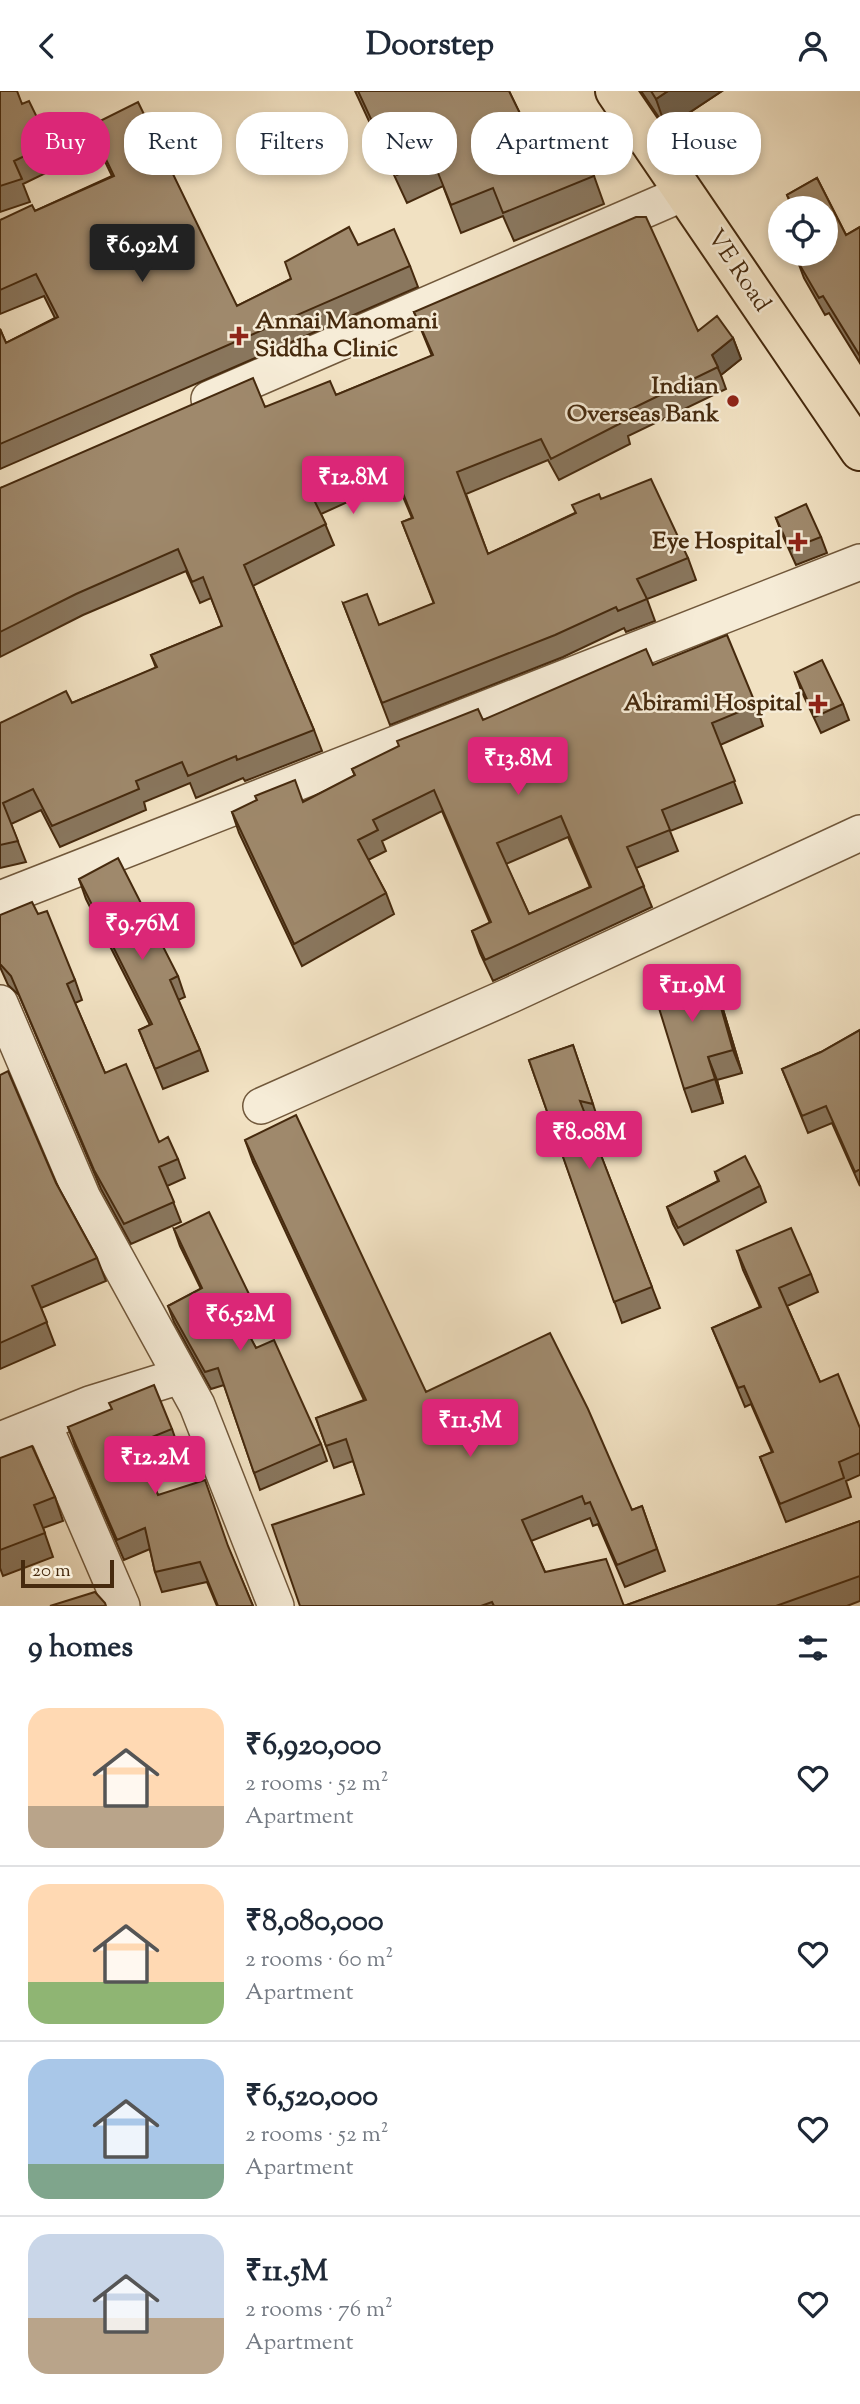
<!DOCTYPE html>
<meta charset="utf-8">
<style>
:root{--surface:#fff;--page:#f2f2f3;--text:#1f2937;--muted:#747a83;--line:#e0e1e3;--accent:#db2777}
body{margin:0;font-family:"Sorts Mill Goudy",serif;background:var(--page);color:var(--text);height:100vh;display:flex;flex-direction:column;font-size:26px;white-space:nowrap}
*{box-sizing:border-box;margin:0}
p{font-size:23px;color:var(--muted)}
.icon{flex:none;width:38px;height:38px;fill:none;stroke:currentColor;stroke-width:2;stroke-linecap:round;stroke-linejoin:round}
.map{position:relative;height:1515px;overflow:hidden}
.panel{display:flex;flex-direction:column;background:var(--surface);flex:1}
.panel>*{flex:none}
.top-card{position:absolute;left:21px;top:21px;width:819px;height:63px;display:flex;gap:14px}
.tools{position:absolute;left:768px;top:105px;display:grid;gap:14px}
.tools a{display:grid;place-items:center;width:70px;height:70px;border-radius:50%;background:var(--surface);box-shadow:0 4px 10px #0003;font-size:35px}
.scale{position:absolute;left:21px;bottom:18px;width:93px;box-sizing:border-box;padding-left:7px;border:4px solid #462a0e;border-top:0;font-size:19px;line-height:24px;white-space:nowrap;color:#462a0e;-webkit-text-stroke:5px #f6ecd7;paint-order:stroke}
.price{position:absolute;translate:-50% -60px;padding:0 16px;border-radius:7px;background:var(--accent);color:#fff;font-size:23px;line-height:46px;filter:drop-shadow(0 2px 4px #0008)}
.price::after{content:'';position:absolute;left:50%;top:42px;width:21px;height:16px;margin-left:-10px;background:inherit;clip-path:polygon(0 0,100% 0,50% 100%)}
.price.selected{background:#222;color:#fff}
ul{padding:0;list-style:none}
li{display:flex;align-items:center;gap:21px;height:175px;padding:0 28px}
li+li{border-top:2px solid var(--line)}
li span{display:grid;place-items:center;flex:none;width:196px;height:140px;border-radius:21px;color:#555}
li>.icon{margin-inline-start:auto}
span .icon{width:84px;height:84px;fill:#fffc;stroke-width:1}
li b{font-size:30px}
h2{display:flex;justify-content:space-between;align-items:center;height:84px;padding:0 28px;font-size:30px}
.pill{padding:0 24px;border-radius:28px;background:var(--surface);box-shadow:0 4px 10px #0003;font-size:24px;line-height:63px}
.pill.selected{background:var(--accent);color:#fff}
header{display:flex;justify-content:space-between;align-items:center;height:91px;padding:0 28px;background:var(--surface);font-size:32px;font-weight:800}
.map>svg:first-child{display:block}
</style>
<header><svg class="icon" aria-label="back" viewBox="0 0 24 24"><path d="M15 5l-7 7 7 7"/></svg>Doorstep<svg class="icon" aria-label="person" viewBox="0 0 24 24"><circle cx="12" cy="8" r="4"/><path d="M4 21q1-7 8-7t8 7"/></svg></header>
<div class="map">
<svg width="860" height="1515" viewBox="0 0 860 1515">
<rect width="100%" height="100%" fill="#f1e1c2"/>
<filter id="stains"><feTurbulence type="fractalNoise" baseFrequency=".00286" numOctaves="4"/><feColorMatrix values="0 0 0 0 .2 0 0 0 0 .09 0 0 0 0 .02 0 0 0 .5 -.17"/></filter>
<radialGradient id="worn" r=".72"><stop offset=".6" stop-color="#630" stop-opacity="0"/><stop offset="1" stop-color="#630" stop-opacity=".3"/></radialGradient>
<g fill="none" stroke-linecap="round" stroke-linejoin="round">
<defs>
<path id="minor" d="M209,308L684,102
M0,808L860,471
M0,912L83,1107L197,1314L276,1515
M261,1015L511,904L860,742
M43,1332L122,1515
M0,1349L90,1313L180,1285"/>
<path id="major" d="M615,0L860,360"/>
</defs>
<use href="#minor" stroke="#71583b" stroke-width="38"/>
<use href="#major" stroke="#462a0e" stroke-width="42"/>
<use href="#minor" stroke="#f6ecd7" stroke-width="35"/>
<use href="#major" stroke="#f1e1c2" stroke-width="38"/>
</g>
<path fill="#89765d" stroke="#462a0e" stroke-width="2" fill-rule="evenodd" d="M0,0L22,13L50,53L58,76L23,93L30,111L0,121Z
M355,0H509L528,39L577,62L594,85L604,113L514,150L503,125L461,142L443,95L407,112Z
M641,0H722L666,37Z
M90,35L237,215L358,154L410,175L418,196L0,378V238L6,252L55,227L44,205L0,223V129L35,120L112,85L98,56Z
M817,87L846,144L860,136V272L829,222L825,224L804,187L798,171L813,163H826V117H792L787,104Z
M414,221L698,240L733,247L741,268L721,284L726,298L628,345L630,353L559,389L548,369L466,403L488,463L575,422L601,408L688,467L696,489L647,508L655,530L626,541L624,537L563,566L390,634L343,512L379,534L434,513L402,431L412,427L396,389L321,423L334,454L253,495L314,639L322,660L245,690L243,687L196,707L190,692L144,711L146,719L60,756L41,719L11,733L26,771L0,777V632L72,612L156,577L151,564L222,535L211,507L200,512L186,480L83,524L0,566V397L265,316L336,304L432,265Z
M776,427L821,446L827,462L796,474L782,443Z
M653,574L756,614L763,635L720,654L742,712L670,740L678,760L636,777L652,816L493,890L480,862L472,840L490,832L442,720L382,750L386,760L368,769L386,802L394,823L302,875L239,742L232,721L303,711L355,685L352,678L483,629ZM568,746L590,796L529,823L506,773Z
M795,582L843,613L849,629L821,642L801,599Z
M79,788L178,885L185,906L178,909L200,959L208,980L163,998L139,939L150,934L86,808Z
M38,823L75,889L82,909L75,912L105,982L159,1051L178,1068L185,1087L167,1095L181,1131L131,1153L101,1098L19,904L8,894L0,876V824Z
M697,897L722,915L742,982L717,989L723,1012L692,1021L684,998Z
M860,939V1095L832,1032L808,1042L782,978L821,961Z
M573,954L600,1034L588,1031L660,1217L622,1232L529,969Z
M0,984L56,1092L97,1167L106,1190L41,1217L55,1254L0,1278Z
M245,1049L426,1301L632,1419L642,1415L665,1480L625,1496L598,1433L593,1435L590,1427L531,1450L545,1481L624,1515L860,1430V1510L847,1515H300L364,1403L353,1370L334,1377L316,1327L364,1309L253,1071Z
M715,1081L760,1095L766,1111L684,1154L673,1133L667,1116L718,1090Z
M174,1138L249,1203L255,1220L240,1227L256,1257L321,1353L327,1370L260,1399L224,1294L211,1298L174,1231L168,1215L201,1198L180,1155Z
M737,1160L811,1183L818,1201L787,1215L820,1291L860,1337V1384L846,1390L851,1406L786,1431L760,1366L772,1361L751,1313L745,1316L712,1237L760,1216L743,1179Z
M68,1336L172,1338L179,1358L145,1372L158,1404L230,1461L253,1515H217L207,1491L162,1501L155,1481L150,1458L124,1469L75,1356Z
M0,1367L55,1406L63,1430L43,1437L53,1466L3,1485L0,1477Z"/>
<path fill="#6f604c" stroke="#462a0e" stroke-width="2" d="M668,0H722L666,37L656,8Z
M733,247L741,268L721,284L712,264Z
M714,892L722,915L742,982L733,959Z
M708,966L717,989L723,1012L715,988Z"/>
<path fill="#9f896c" stroke="#462a0e" stroke-width="2" fill-rule="evenodd" d="M0,0H17L22,13L29,10L50,53L14,70L22,88L0,95Z
M358,0H509L528,39L562,25L577,62L584,59L594,85L503,122L493,97L451,114L432,67L397,84Z
M651,0H668L656,8Z
M138,11L237,215L291,188L285,171L349,136L358,154L394,138L410,175L0,353V238L6,252L58,226L36,183L0,199V129L32,114L35,120L114,85L90,35Z
M817,87L846,144L860,136V265L823,205L819,207L798,171L813,163H826V117H794L787,104Z
M636,126H646L698,240L717,225L733,247L712,264L718,276L619,324L623,331L551,368L541,348L457,381L488,463L576,422L572,414L599,403L601,408L651,388L688,467L637,488L647,508L618,520L616,516L555,544L382,612L343,512L367,503L379,534L434,512L402,431L413,427L389,368L311,403L326,433L244,474L314,639L237,669L236,665L188,685L182,671L136,690L139,698L52,735L33,698L3,712L18,750L0,754V632L66,600L72,612L157,576L151,564L222,535L203,486L192,491L178,458L76,503L0,541V397L253,287L265,316L330,290L336,304L433,264L414,221Z
M806,413L821,446L790,458L776,427Z
M727,544L756,614L712,632L735,690L662,719L670,739L627,756L644,795L485,869L472,840L491,831L434,699L373,729L378,739L358,749L386,802L294,853L232,721L257,709L255,705L295,689L303,711L355,684L352,678L399,655L397,650L478,618L483,629L646,558L653,574ZM561,725L591,796L529,823L497,752Z
M822,569L843,613L815,626L795,582Z
M118,767L178,885L170,889L200,959L155,978L139,939L152,933L79,788Z
M32,811L38,823L47,820L75,889L67,893L105,982L126,973L159,1051L168,1046L178,1068L159,1076L174,1111L124,1133L94,1079L11,885L0,873V824Z
M690,876L696,897L714,892L733,959L708,966L715,988L684,998L650,888Z
M860,939V1078L855,1081L826,1015L802,1025L782,978L821,961Z
M573,954L593,1013L580,1010L652,1196L614,1211L529,969Z
M8,980L56,1092L97,1167L32,1195L47,1231L0,1252V984Z
M296,1024L426,1301L550,1242L588,1318L632,1419L642,1415L657,1458L617,1474L590,1411L585,1413L582,1405L522,1429L545,1481L606,1468L624,1515L860,1430V1485L776,1515H494L492,1511L481,1515H300L272,1434L364,1403L346,1348L326,1355L316,1327L366,1309L245,1049Z
M745,1065L760,1095L678,1137L667,1116L719,1090L715,1081Z
M209,1121L249,1203L232,1212L256,1257L274,1249L321,1353L254,1382L218,1277L205,1281L168,1215L202,1197L174,1138Z
M791,1137L811,1183L779,1197L820,1291L838,1283L860,1337V1362L839,1371L844,1387L780,1413L760,1366L773,1361L744,1295L738,1297L712,1237L761,1216L737,1160Z
M154,1294L172,1338L137,1352L158,1404L205,1389L228,1455L253,1515H218L200,1471L155,1481L145,1437L117,1449L68,1336L112,1318L109,1312Z
M32,1355L55,1406L34,1414L45,1442L0,1459V1367Z
M95,1501L105,1512L106,1515H50Z"/>
<g fill="#8f2418" stroke="#f6ecd7" stroke-width="2.5">
<path d="M235.5 234.5h7v7h7v7h-7v7h-7v-7h-7v-7h7z"/>
<circle cx="733" cy="310" r="7"/>
<path d="M794.5 440.5h7v7h7v7h-7v7h-7v-7h-7v-7h7z"/>
<path d="M814.5 602.5h7v7h7v7h-7v7h-7v-7h-7v-7h7z"/>
</g>
<g text-anchor="middle" dominant-baseline="central" stroke-width="5" stroke-linejoin="round" paint-order="stroke">
<g font-size="24" fill="#462a0e" stroke="#f6ecd7">
<text transform="translate(738 180) rotate(56)">VE Road</text>
</g>
<g font-size="24" font-weight="bold" fill="#462a0e" stroke="#f6ecd7" text-anchor="end">
<text x="255" y="231" text-anchor="start">Annai Manomani<tspan x="255" dy="28">Siddha Clinic</tspan></text>
<text x="719" y="296">Indian<tspan x="719" dy="28">Overseas Bank</tspan></text>
<text x="782" y="451">Eye Hospital</text>
<text x="802" y="613">Abirami Hospital</text>
</g>
</g>
<rect width="100%" height="100%" filter="url(#stains)"/>
<rect width="100%" height="100%" fill="url(#worn)"/>
</svg>
<div class="tools">
<a><svg class="icon" aria-label="locate" viewBox="0 0 24 24"><circle cx="12" cy="12" r="6"/><path d="M12 2v4M12 18v4M2 12h4M18 12h4"/></svg></a>
</div>
<div class="scale">20 m</div>
<b class="price selected" style="left:142px;top:193px">₹6.92M</b>
<b class="price" style="left:353px;top:425px">₹12.8M</b>
<b class="price" style="left:518px;top:706px">₹13.8M</b>
<b class="price" style="left:142px;top:871px">₹9.76M</b>
<b class="price" style="left:692px;top:933px">₹11.9M</b>
<b class="price" style="left:589px;top:1080px">₹8.08M</b>
<b class="price" style="left:240px;top:1262px">₹6.52M</b>
<b class="price" style="left:470px;top:1368px">₹11.5M</b>
<b class="price" style="left:155px;top:1405px">₹12.2M</b>
<div class="top-card">
<a class="pill selected">Buy</a>
<a class="pill">Rent</a>
<a class="pill">Filters</a>
<a class="pill">New</a>
<a class="pill">Apartment</a>
<a class="pill">House</a>
</div>
</div>
<section class="panel">
<h2>9 homes<svg class="icon" aria-label="filters" viewBox="0 0 24 24"><path d="M4 7h16M4 17h16"/><circle cx="9" cy="7" r="2"/><circle cx="15" cy="17" r="2"/></svg></h2>
<ul>
<li><span style="background:linear-gradient(#ffd9b3 70%,#b9a48a 0)"><svg class="icon" aria-label="home" viewBox="0 0 24 24"><path d="M3 11l9-7 9 7M6 9v11h12V9"/></svg></span><div><b>₹6,920,000</b><p>2 rooms · 52 m²</p><p>Apartment</p></div><svg class="icon" aria-label="heart" viewBox="0 0 24 24"><path d="M12 20l-8-8c-3-5 5-10 8-4 3-6 11-1 8 4z"/></svg></li>
<li><span style="background:linear-gradient(#ffd9b3 70%,#8fb573 0)"><svg class="icon" aria-label="home" viewBox="0 0 24 24"><path d="M3 11l9-7 9 7M6 9v11h12V9"/></svg></span><div><b>₹8,080,000</b><p>2 rooms · 60 m²</p><p>Apartment</p></div><svg class="icon" aria-label="heart" viewBox="0 0 24 24"><path d="M12 20l-8-8c-3-5 5-10 8-4 3-6 11-1 8 4z"/></svg></li>
<li><span style="background:linear-gradient(#a9c7e8 75%,#7fa58c 0)"><svg class="icon" aria-label="home" viewBox="0 0 24 24"><path d="M3 11l9-7 9 7M6 9v11h12V9"/></svg></span><div><b>₹6,520,000</b><p>2 rooms · 52 m²</p><p>Apartment</p></div><svg class="icon" aria-label="heart" viewBox="0 0 24 24"><path d="M12 20l-8-8c-3-5 5-10 8-4 3-6 11-1 8 4z"/></svg></li>
<li><span style="background:linear-gradient(#c9d6e8 60%,#b9a48a 0)"><svg class="icon" aria-label="home" viewBox="0 0 24 24"><path d="M3 11l9-7 9 7M6 9v11h12V9"/></svg></span><div><b>₹11.5M</b><p>2 rooms · 76 m²</p><p>Apartment</p></div><svg class="icon" aria-label="heart" viewBox="0 0 24 24"><path d="M12 20l-8-8c-3-5 5-10 8-4 3-6 11-1 8 4z"/></svg></li>
</ul>
</section>
